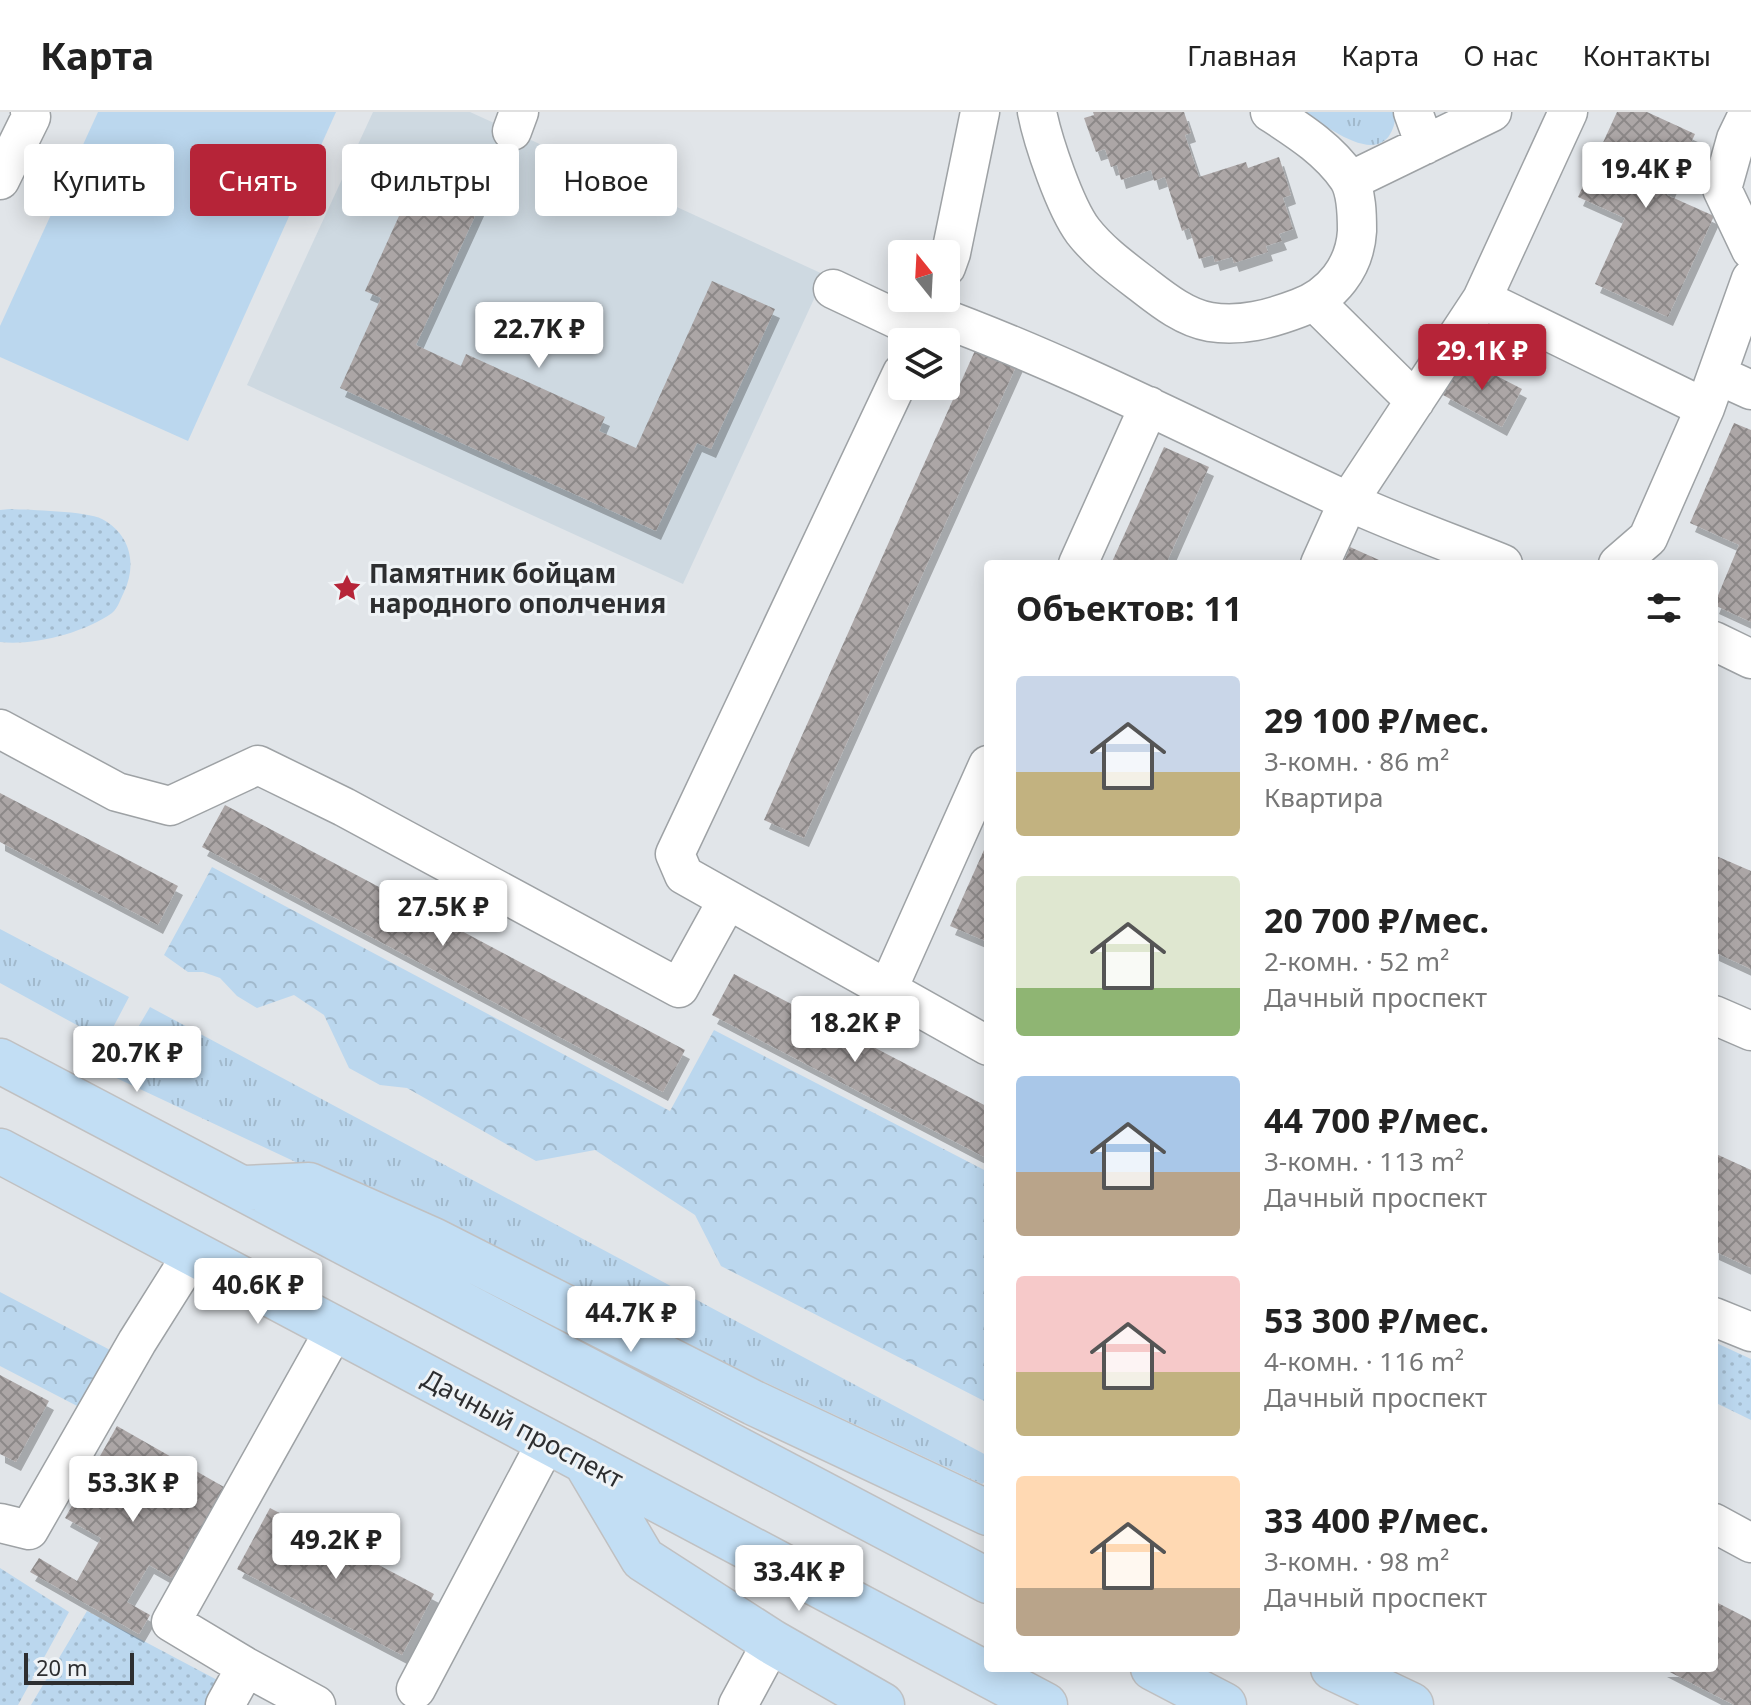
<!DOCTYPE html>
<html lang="ru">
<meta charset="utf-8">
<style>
:root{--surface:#fff;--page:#f6f6f6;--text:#222;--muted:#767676;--line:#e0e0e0;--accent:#b62438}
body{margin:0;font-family:"Noto Sans",sans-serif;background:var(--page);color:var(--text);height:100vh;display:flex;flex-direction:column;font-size:30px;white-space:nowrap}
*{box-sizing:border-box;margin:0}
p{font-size:26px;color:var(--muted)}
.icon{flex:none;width:44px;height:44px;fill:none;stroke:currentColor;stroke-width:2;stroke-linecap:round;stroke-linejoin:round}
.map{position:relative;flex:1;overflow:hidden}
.sheet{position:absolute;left:984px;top:448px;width:734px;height:1112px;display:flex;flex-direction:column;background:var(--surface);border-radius:8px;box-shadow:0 4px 20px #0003}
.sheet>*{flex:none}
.hud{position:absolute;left:24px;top:32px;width:760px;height:72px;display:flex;gap:16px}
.needle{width:52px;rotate:342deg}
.controls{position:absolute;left:888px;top:128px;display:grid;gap:16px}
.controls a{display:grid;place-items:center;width:72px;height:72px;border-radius:8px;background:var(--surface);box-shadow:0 4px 20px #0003;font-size:40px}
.scale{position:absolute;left:24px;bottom:20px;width:110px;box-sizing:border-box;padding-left:8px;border:4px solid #2d2e30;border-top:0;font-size:22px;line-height:28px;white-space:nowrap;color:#2d2e30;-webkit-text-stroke:6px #eff3f6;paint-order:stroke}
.price{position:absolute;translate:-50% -68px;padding:0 18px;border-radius:8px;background:#fff;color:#222;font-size:26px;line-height:52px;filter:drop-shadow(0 2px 4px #0008)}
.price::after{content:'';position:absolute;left:50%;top:48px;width:24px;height:18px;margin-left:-12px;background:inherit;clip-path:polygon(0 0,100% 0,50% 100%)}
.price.selected{background:var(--accent);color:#fff}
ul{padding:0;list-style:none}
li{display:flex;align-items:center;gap:24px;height:200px;padding:0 32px}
li span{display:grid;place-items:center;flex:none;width:224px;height:160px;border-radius:8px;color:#555}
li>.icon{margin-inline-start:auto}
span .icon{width:96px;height:96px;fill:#fffc;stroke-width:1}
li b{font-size:34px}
h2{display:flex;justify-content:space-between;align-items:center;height:96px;padding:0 32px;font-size:34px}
.chip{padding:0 28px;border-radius:8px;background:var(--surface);box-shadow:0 4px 20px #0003;font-size:28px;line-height:72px}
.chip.selected{background:var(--accent);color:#fff}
header{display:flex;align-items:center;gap:48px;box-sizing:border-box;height:112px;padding:0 40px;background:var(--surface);border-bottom:2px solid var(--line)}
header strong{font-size:38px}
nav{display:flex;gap:44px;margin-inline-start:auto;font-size:28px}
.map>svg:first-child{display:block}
</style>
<header>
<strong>Карта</strong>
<nav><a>Главная</a><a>Карта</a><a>О нас</a><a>Контакты</a></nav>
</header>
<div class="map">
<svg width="1751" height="1593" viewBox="0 0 1751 1593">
<defs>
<pattern id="grass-tufts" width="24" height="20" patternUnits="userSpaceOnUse" patternTransform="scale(2)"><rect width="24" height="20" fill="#bbd7ee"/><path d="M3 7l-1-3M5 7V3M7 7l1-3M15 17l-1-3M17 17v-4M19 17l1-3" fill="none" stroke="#a1b9cc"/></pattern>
<pattern id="forest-crowns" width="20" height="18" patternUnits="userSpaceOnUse" patternTransform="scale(2)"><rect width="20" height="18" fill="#bbd7ee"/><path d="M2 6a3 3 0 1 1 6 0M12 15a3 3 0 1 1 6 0" fill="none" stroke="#a1b9cc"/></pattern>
<pattern id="park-dots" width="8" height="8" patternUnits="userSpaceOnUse" patternTransform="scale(2)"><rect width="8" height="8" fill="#bbd7ee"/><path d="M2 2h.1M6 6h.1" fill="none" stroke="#a1b9cc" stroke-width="1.8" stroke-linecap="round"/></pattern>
<pattern id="building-cross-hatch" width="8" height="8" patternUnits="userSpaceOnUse" patternTransform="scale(2)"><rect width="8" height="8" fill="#aca6a6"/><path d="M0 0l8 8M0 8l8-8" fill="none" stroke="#8c8888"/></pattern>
<filter id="shadow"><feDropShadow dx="5" dy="9" stdDeviation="0" flood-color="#0004"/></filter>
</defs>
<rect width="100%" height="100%" fill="#e1e5e9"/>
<path fill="#ced9e1" d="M373,0H470L825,163L683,472L247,273Z"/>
<path fill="url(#grass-tufts)" d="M1304,0H1395C1396,8 1394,17 1389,24C1370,50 1324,12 1304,0Z
M0,817L129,885L106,929L0,871Z
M150,895L988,1344V1367L982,1372L110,963Z"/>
<path fill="url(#forest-crowns)" d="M212,755L670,999L714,918L988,1060V1291L721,1154L695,1103L595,1038L536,1049L407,976L380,973L349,956L324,903L294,883L257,896L237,884L220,866L203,860H188L164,843Z
M0,1180L112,1239L81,1296L0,1254Z"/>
<path fill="url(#park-dots)" d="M10,397C30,398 86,399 102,407C131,423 137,452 124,480C120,488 118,496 112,501C84,521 33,534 0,530V398Z
M1714,1230L1751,1247V1308L1714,1290Z
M0,1456L69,1500L18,1593H0Z
M87,1499L221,1570L206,1593H31Z"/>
<path fill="#bbd7ee" d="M98,0H336L188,329L0,245V214Z"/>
<path fill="url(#building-cross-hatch)" filter="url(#shadow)" d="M1093,0H1184L1191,21L1185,23L1199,65L1246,50L1248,56L1279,45L1291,83L1283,86L1293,117L1279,122L1282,129L1266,134L1268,140L1234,151L1232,145L1215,150L1213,143L1199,147L1189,116L1182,119L1165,65L1154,69L1151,58L1121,68L1117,53L1111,55L1105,37L1096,40L1084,6L1094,3Z
M1617,0H1647L1695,22L1667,83L1714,104L1668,205L1595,172L1625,106L1578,85Z
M428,40L491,69L416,233L461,254L466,242L605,305L599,319L636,336L712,169L775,197L711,337L697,331L656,419L340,276L381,186L365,179Z
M978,232L1018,250L804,726L764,708Z
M1462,246L1522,277L1502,315L1443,283Z
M1734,311L1751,318V510L1714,493L1739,433L1690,411Z
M1164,335L1209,355L1166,452H1111Z
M1350,435L1388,452H1343Z
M0,681L178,774L158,813L0,730Z
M225,693L685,938L663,980L202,735Z
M988,729V830L950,814Z
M1714,743L1751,759V857L1714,840Z
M734,862L988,995V1047L712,903Z
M1714,1041L1751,1058V1156L1714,1139Z
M0,1263L49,1289L16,1350L0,1342Z
M117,1314L224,1375L172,1466L149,1453L127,1490L150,1503L139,1522L30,1460L39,1446L77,1469L101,1426L65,1406Z
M270,1396L434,1482L402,1543L237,1457Z
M1714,1489L1751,1508V1593H1734L1662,1556H1714Z"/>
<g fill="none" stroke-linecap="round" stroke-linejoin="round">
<defs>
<path id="minor" d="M1037,0C1043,30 1065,95 1083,119C1100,141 1124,158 1146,175C1164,189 1186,206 1210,210C1241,215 1270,207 1299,196C1332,184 1355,155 1357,119C1357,104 1357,80 1348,66C1328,37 1299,19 1270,0
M1413,0L1425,33
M1749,0L1736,27L1722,77L1751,138
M512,19L519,0
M0,68L31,5L30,0
M1350,69L1492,0
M946,155L951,141L980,0
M833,177L922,219
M1482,187L1705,296
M1315,190L1415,289
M929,201C1072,253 1207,324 1345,388C1397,412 1451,431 1503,452
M902,261L675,742L684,763L988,934
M1718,263L1751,278
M1078,452L1149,294
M1320,452L1348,390L1482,187L1568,0
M1618,452L1648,426L1705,296L1751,167
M1714,529L1751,547
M0,617L117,680L170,694L258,653L344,695L679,876L727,789
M887,879L988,653
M1714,903L1751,919
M1714,1205L1751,1220
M0,1411L29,1418L137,1230L193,1141
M1714,1411L1751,1431
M246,1555L316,1593
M416,1577L547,1329
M225,1593L246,1555L171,1510L335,1217
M738,1593L772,1530"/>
<path id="major" d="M0,949L988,1469
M0,1039L1045,1593
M244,1076L309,1073L433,1128L754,1291L988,1401
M585,1349L643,1447L772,1530L882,1593
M1153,1556L1224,1593
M1333,1556L1411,1593"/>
</defs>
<use href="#minor" stroke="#9ea2a5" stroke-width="41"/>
<use href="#major" stroke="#c0c0c1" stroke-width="47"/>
<use href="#minor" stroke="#fff" stroke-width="38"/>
<use href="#major" stroke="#c2def4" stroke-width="44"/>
</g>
<defs>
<symbol id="sight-bare" viewBox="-9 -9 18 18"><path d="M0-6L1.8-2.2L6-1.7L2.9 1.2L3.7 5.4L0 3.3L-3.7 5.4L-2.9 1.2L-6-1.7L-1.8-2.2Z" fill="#b62438" stroke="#eff3f6" stroke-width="2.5" paint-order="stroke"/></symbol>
</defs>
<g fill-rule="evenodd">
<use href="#sight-bare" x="327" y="456" width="40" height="40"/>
</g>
<g text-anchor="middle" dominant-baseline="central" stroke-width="6" stroke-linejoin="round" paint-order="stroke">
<g font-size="26" font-weight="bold" fill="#2d2e30" stroke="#eff3f6" text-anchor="start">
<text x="369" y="461">Памятник бойцам<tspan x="369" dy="30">народного ополчения</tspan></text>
</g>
<g font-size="26" fill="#2d2e30" stroke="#eff3f6">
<text transform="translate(523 1316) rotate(28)">Дачный проспект</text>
</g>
</g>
</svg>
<div class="controls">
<a><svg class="needle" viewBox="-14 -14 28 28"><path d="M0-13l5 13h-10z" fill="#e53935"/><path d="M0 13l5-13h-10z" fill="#767676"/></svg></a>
<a><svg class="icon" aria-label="layers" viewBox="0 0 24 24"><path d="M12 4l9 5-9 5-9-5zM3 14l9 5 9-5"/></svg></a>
</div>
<div class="scale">20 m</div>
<b class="price" style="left:1646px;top:98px">19.4K ₽</b>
<b class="price" style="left:539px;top:258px">22.7K ₽</b>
<b class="price selected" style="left:1482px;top:280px">29.1K ₽</b>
<b class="price" style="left:443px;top:836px">27.5K ₽</b>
<b class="price" style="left:855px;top:952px">18.2K ₽</b>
<b class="price" style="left:137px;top:982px">20.7K ₽</b>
<b class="price" style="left:258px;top:1214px">40.6K ₽</b>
<b class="price" style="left:631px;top:1242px">44.7K ₽</b>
<b class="price" style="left:133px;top:1412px">53.3K ₽</b>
<b class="price" style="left:336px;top:1469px">49.2K ₽</b>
<b class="price" style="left:799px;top:1501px">33.4K ₽</b>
<div class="hud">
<a class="chip">Купить</a>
<a class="chip selected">Снять</a>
<a class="chip">Фильтры</a>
<a class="chip">Новое</a>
</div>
<section class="sheet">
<h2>Объектов: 11<svg class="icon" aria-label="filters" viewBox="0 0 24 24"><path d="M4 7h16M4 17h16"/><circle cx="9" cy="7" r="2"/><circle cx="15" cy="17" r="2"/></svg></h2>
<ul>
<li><span style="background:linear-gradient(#c9d6e8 60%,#c2b280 0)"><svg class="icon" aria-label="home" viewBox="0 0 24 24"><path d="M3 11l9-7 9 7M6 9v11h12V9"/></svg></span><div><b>29 100 ₽/мес.</b><p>3-комн. · 86 m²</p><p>Квартира</p></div></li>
<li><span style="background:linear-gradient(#dfe7d0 70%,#8fb573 0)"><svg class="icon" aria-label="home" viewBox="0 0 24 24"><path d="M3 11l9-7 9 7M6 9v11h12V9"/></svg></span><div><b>20 700 ₽/мес.</b><p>2-комн. · 52 m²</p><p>Дачный проспект</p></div></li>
<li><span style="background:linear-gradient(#a9c7e8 60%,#b9a48a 0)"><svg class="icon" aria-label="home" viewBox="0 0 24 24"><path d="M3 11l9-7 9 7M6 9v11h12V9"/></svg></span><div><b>44 700 ₽/мес.</b><p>3-комн. · 113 m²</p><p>Дачный проспект</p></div></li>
<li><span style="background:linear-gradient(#f6c9c9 60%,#c2b280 0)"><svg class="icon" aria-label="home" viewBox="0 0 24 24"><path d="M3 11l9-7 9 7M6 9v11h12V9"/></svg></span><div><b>53 300 ₽/мес.</b><p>4-комн. · 116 m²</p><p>Дачный проспект</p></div></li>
<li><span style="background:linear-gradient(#ffd9b3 70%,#b9a48a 0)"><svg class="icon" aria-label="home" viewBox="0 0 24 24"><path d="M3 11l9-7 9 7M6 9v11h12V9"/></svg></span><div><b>33 400 ₽/мес.</b><p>3-комн. · 98 m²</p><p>Дачный проспект</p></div></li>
</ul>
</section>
</div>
